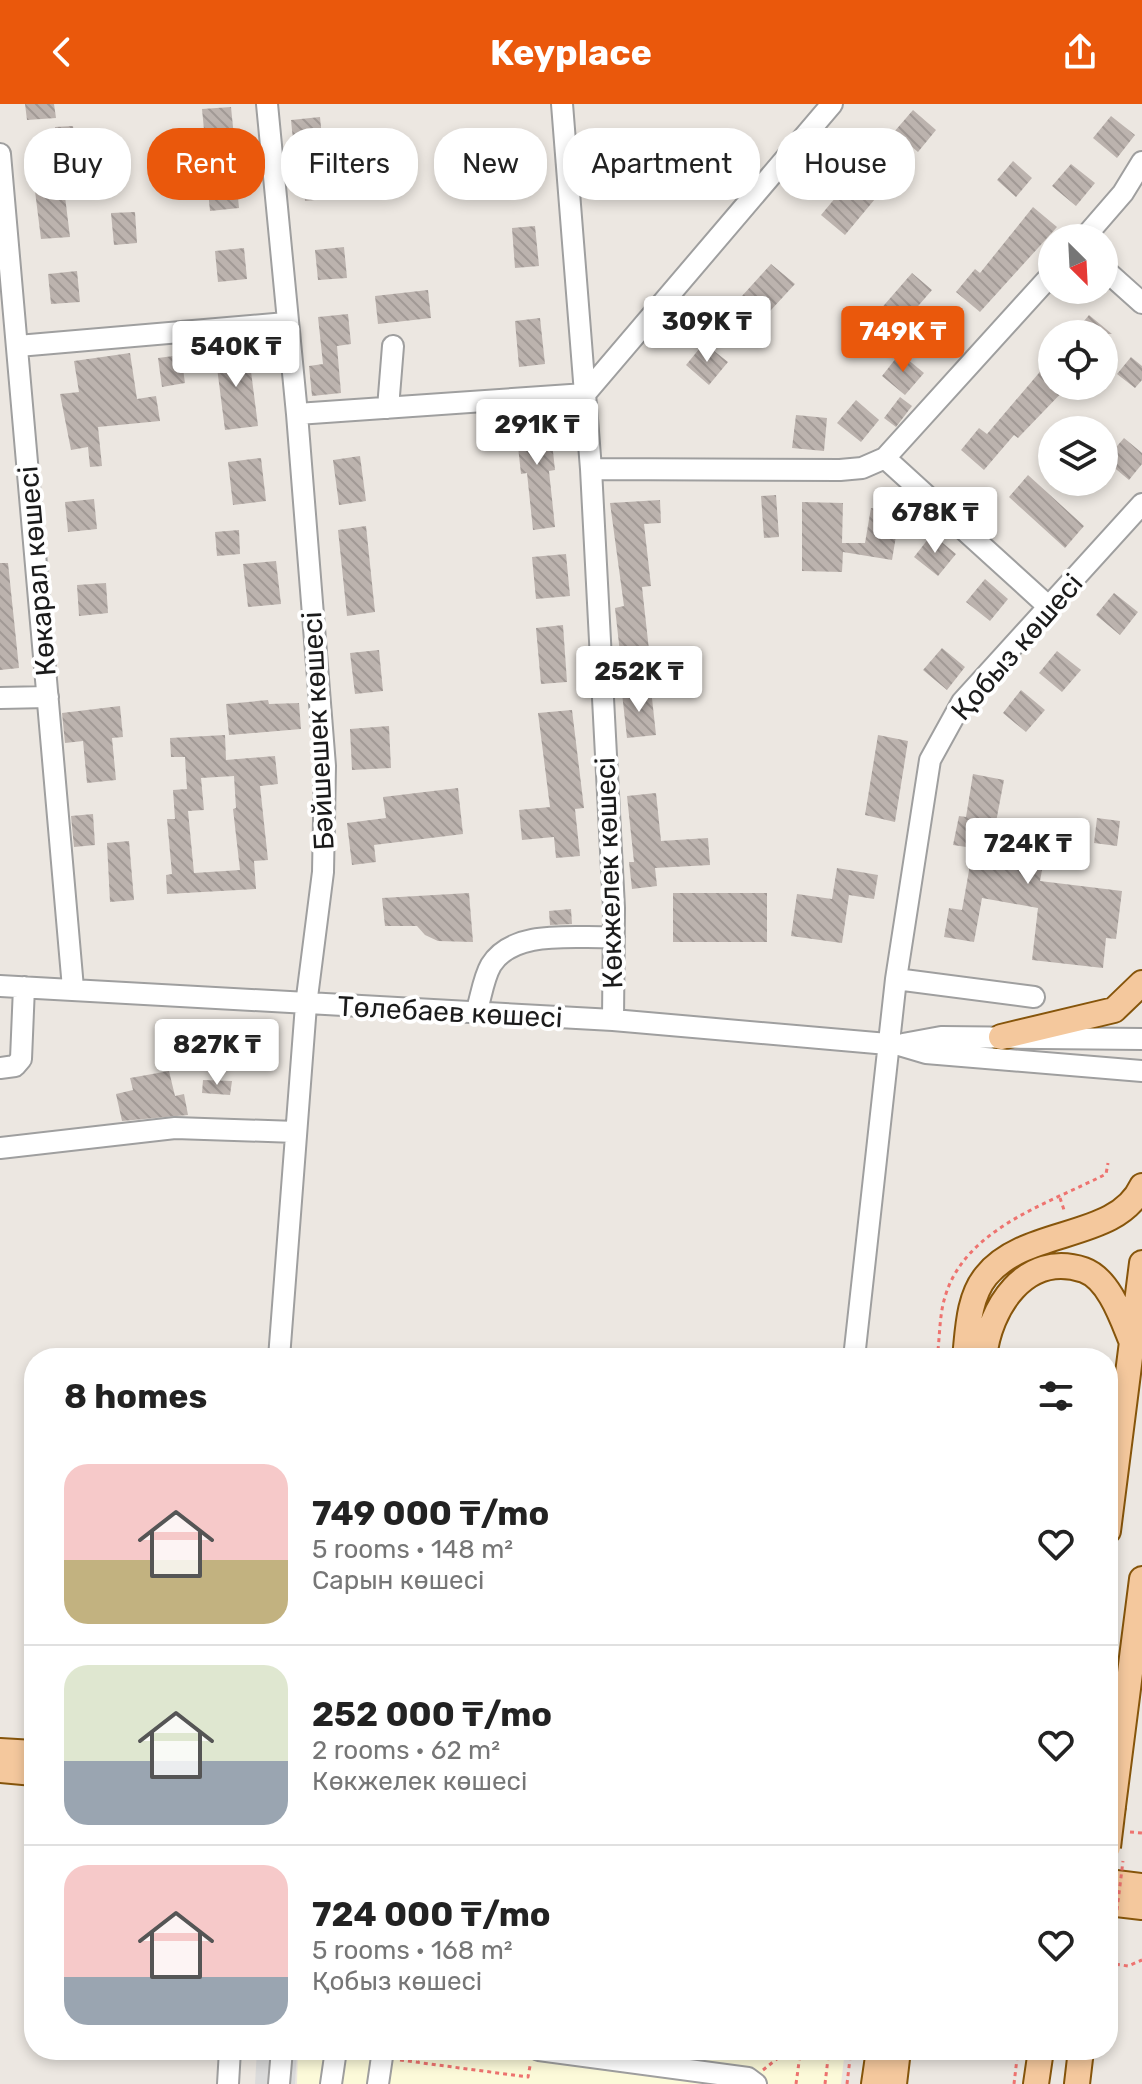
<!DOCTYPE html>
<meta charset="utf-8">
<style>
:root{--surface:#fff;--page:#f6f6f6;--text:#222;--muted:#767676;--line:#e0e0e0;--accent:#ea580c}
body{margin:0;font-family:Rubik,sans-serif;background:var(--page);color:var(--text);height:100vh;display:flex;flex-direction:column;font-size:30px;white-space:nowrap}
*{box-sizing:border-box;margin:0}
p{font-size:26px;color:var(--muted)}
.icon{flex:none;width:44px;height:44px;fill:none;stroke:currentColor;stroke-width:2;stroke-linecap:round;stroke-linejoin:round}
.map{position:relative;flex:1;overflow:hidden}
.drawer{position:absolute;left:24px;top:1244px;width:1094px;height:712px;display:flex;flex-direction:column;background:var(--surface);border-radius:32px;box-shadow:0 4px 12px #0003}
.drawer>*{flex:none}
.banner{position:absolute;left:24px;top:24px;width:1094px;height:72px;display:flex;gap:16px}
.needle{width:52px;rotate:156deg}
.fabs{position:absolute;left:1038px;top:120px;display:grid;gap:16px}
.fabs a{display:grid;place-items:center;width:80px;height:80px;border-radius:50%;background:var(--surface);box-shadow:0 4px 12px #0003;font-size:40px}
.price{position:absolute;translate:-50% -68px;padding:0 18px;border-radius:8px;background:#fff;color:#222;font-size:26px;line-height:52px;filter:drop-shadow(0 2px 4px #0008)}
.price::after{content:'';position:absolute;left:50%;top:48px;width:24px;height:18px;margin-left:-12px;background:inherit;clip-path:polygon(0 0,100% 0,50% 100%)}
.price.current{background:var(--accent);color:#fff}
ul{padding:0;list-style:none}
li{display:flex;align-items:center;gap:24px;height:200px;padding:0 40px}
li+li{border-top:2px solid var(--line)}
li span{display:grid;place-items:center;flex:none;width:224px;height:160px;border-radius:24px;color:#555}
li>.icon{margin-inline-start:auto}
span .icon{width:96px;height:96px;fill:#fffc;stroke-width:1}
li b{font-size:34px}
h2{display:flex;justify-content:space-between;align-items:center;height:96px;padding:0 40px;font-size:34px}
.chip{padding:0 28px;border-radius:32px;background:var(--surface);box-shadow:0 4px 12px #0003;font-size:28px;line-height:72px}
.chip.current{background:var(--accent);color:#fff}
header{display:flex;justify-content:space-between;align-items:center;height:104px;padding:0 40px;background:var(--accent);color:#fff;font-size:36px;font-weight:700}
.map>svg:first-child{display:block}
</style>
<header><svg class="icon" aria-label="back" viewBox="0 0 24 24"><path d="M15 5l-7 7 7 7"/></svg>Keyplace<svg class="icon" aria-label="share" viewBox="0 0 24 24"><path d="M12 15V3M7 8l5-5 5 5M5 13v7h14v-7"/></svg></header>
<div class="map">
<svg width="1142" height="1980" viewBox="0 0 1142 1980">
<defs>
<pattern id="building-back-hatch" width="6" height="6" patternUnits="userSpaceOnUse" patternTransform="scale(2)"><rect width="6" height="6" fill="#bcb3ae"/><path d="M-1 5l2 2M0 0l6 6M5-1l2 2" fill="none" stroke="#a19995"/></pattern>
</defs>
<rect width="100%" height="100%" fill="#ece7e1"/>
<path fill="#fcfad9" d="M298,1946H845L841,1980H297Z"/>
<path fill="#dbdbdb" d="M257,1946H297L295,1980H255Z"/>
<path fill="url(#building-back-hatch)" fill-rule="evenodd" d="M25,0H54L56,14L27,16Z
M231,3L234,33L205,36L202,5Z
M913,6L936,26L918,48L894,28Z
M1111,12L1135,31L1117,54L1093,34Z
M320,13L325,64H331L334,94L305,97L300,46H294L291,16Z
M73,22L75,39L56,41L55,23Z
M530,29L535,75L510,77L505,31Z
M871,51L895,71L845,131L821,111Z
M60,52L70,133L41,135L31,55Z
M1013,57L1032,74L1016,93L997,76Z
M1071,60L1095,79L1076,102L1052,82Z
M236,73L239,104L210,107L207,76Z
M1033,103L1057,123L980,208L956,188L975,165L980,169Z
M135,108L137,139L114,141L111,109Z
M535,122L539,162L515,164L512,124Z
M344,143L347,174L318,176L315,146Z
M244,144L247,175L218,178L215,147Z
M771,160L795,180L747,232L723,213Z
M77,167L80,198L51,200L48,170Z
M912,169L932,186L906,216L926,232L912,248L872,215Z
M428,186L431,214L378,220L375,192Z
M348,210L351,240L337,242L341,289L312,292L309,262L323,260L318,213Z
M1089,211L1112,230H1073Z
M540,214L545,260L519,263L515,217Z
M704,239L728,258L709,281L686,261Z
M248,244L258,322L225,326L215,248Z
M130,249L137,295L156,292L160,317L98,323L102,362L90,363L88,343L71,346L60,290L79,288L74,257Z
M900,249L924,269L905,291L882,272Z
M181,251L185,279L162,283L158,254Z
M1131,253L1142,262V276L1135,284L1117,270Z
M1044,263L1052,270V282H1068L1018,334L1014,331L984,366L961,346L979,324L987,330Z
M900,293L912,302L896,323L884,314Z
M856,296L879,316L861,338L837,319Z
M549,311L555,366L549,367L555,423L533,426L527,369L521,370L515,315Z
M796,311L827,314L824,347L792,344Z
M1124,334L1142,349V360L1129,376L1105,356Z
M360,352L366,397L339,401L333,356Z
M261,354L266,397L233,401L228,358Z
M1028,371L1084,422L1065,444L1009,393Z
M776,391L779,433L764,434L761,392Z
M94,395L97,425L68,428L65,398Z
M660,396L661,419L644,420L651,482L642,483L649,546L620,549L615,504L624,502L610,399Z
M802,398L843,399L842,439H865L871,404L900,408L892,456L843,448L842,468L802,467Z
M366,422L375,508L347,512L338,426Z
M239,426L240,450L217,452L215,428Z
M932,430L956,450L938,472L914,453Z
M566,450L570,492L536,495L532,453Z
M276,457L281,500L248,503L243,460Z
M0,459H8L19,564L0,566Z
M985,475L1008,495L990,517L966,498Z
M106,479L108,509L79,512L77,481Z
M1114,489L1138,508L1120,531L1096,511Z
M563,521L567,578L541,580L536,524Z
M942,544L965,563L947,586L923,566Z
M379,546L383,587L355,590L350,549Z
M1057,547L1081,566L1062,588L1039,569Z
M651,585L656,631L627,634L622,589Z
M1021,586L1045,606L1026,628L1003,609Z
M268,596L269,600L299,599L301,625L229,631L226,600Z
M120,602L123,633L112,634L116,676L87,679L83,637L65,639L62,609Z
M572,606L584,704L575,705L580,752L556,754L554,733L522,736L519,706L550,703L538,609Z
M389,622L391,664L352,666L350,625Z
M225,631L226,656L275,652L278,680L260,682L268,756L254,757L256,785L167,790L166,771L172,770L167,715H175L173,686L187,685L185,653H171L170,634ZM234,672L236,704L233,705L240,766L194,769L188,707L204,706L201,674Z
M878,631L908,637L895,718L865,711Z
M973,670L1004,676L996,718L1029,724L1028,730L1048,733L1040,777L1122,787L1116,835L1106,834L1103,864L1032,856L1038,804L982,794L974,838L944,833L949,804L962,806L973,744L953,741L959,712L966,713Z
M458,684L463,730L374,741L376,758L352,761L347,719L386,714L383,693Z
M656,689L661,737L708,734L710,761L655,764L657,782L632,785L629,758H634L627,692Z
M93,710L95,741L74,743L71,712Z
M1097,714L1120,717L1117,742L1094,739Z
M129,737L134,796L110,798L107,739Z
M837,764L878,771L874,795L849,791L842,839L791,832L797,790L832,795Z
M469,789L473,838L438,837L425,831L417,822H385L382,794Z
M673,789H767V838H673Z
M571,805L572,820L550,821L549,807Z
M169,967L175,992L184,990L188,1011L122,1017L116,990L133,986L130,974Z
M203,976L232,977L230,991L202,989Z"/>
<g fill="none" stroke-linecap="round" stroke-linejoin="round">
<defs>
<path id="minor" d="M267,0L297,310L325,662L323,768L306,901L279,1254
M562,0L591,365L614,804L613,916
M0,50L73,884
M1084,134L1123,89L1142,58
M1104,165L1142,199
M18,242L286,219
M388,304L393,242
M297,310L585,290L832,0
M885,354L1049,503
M591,365L840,366L862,364L885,354L1052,170
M0,594L48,593
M896,875L1034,893
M0,882L613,916L899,941L926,949L1142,967
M476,909C481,894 483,875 491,861C514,824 576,835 614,833
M903,940L941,933L1142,935
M0,964L15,962L21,955L24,883
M0,1044L175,1024L296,1028
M854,1254L896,875L930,656L962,598L1142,400
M539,1946L748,1974L756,1980
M228,1980L230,1946
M279,1980L282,1946
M331,1980L336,1946
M378,1980L383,1946"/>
<path id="major" d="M1001,933L1114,906L1142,879
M965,1254C968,1227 968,1194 986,1172C1025,1123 1117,1137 1142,1082
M984,1254C989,1205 1025,1146 1084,1166C1109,1175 1122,1214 1131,1236
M1108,1427L1142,1159
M0,1647L34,1649
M0,1666L34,1669
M1113,1702L1142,1475
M1108,1778L1142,1782
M1108,1799L1142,1803
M874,1980L879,1946
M894,1980L898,1946
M1036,1980L1041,1946
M1077,1980L1081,1946"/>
</defs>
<use href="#minor" stroke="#9f9f9f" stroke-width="24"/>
<use href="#major" stroke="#86550b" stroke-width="28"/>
<path stroke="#ee736f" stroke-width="3" stroke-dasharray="4 4" stroke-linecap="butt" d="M1060,1094L1065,1109
M937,1254C940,1234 939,1212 945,1193C965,1124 1048,1100 1106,1070L1108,1059
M1130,1728L1142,1729
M1111,1851L1115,1820
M1108,1859L1128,1862L1142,1856
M1108,1873L1109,1868
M413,1946L422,1959
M467,1946L525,1953
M794,1946L806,1951L813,1946
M400,1956L528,1973L530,1962
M763,1966L788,1946
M796,1980L800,1951
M825,1980L829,1946
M847,1980L851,1946
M1014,1980L1018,1946"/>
<use href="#minor" stroke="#fff" stroke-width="20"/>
<use href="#major" stroke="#f4c89d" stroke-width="24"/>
<defs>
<path id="major-bridge" d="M1108,1743L1113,1702"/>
</defs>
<use href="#major-bridge" stroke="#86550b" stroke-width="28" stroke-linecap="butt"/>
<path stroke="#ee736f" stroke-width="3" stroke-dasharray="4 4" stroke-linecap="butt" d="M1116,1814L1123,1757
M1109,1868L1111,1851"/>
<use href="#major-bridge" stroke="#f4c89d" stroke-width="24"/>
</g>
<g text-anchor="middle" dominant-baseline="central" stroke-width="8" stroke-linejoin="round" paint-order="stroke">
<g font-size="28" fill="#1b1b1b" stroke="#fff">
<text transform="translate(37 467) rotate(-95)">Көкарал көшесі</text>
<text transform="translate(1017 543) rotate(-49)">Қобыз көшесі</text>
<text transform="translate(318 627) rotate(-93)">Бәйшешек көшесі</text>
<text transform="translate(609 769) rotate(-92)">Көкжелек көшесі</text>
<text transform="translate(450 908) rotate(3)">Төлебаев көшесі</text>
</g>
</g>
</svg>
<div class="fabs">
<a><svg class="needle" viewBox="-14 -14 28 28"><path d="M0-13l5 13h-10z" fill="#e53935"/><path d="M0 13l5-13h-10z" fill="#767676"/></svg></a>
<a><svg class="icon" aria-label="locate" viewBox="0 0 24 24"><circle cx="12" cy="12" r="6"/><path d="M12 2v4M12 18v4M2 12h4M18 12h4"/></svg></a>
<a><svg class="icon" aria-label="layers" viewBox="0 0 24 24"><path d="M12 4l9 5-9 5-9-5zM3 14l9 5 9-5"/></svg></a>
</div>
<b class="price" style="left:707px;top:260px">309K ₸</b>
<b class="price current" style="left:903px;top:270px">749K ₸</b>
<b class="price" style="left:236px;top:285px">540K ₸</b>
<b class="price" style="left:537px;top:363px">291K ₸</b>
<b class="price" style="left:935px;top:451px">678K ₸</b>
<b class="price" style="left:639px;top:610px">252K ₸</b>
<b class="price" style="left:1028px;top:782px">724K ₸</b>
<b class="price" style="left:217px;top:983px">827K ₸</b>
<div class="banner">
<a class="chip">Buy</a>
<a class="chip current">Rent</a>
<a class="chip">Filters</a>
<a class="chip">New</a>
<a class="chip">Apartment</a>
<a class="chip">House</a>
</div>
<section class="drawer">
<h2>8 homes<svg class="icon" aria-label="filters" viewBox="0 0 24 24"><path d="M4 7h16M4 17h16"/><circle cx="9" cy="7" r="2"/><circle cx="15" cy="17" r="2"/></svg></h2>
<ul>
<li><span style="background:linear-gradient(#f6c9c9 60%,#c2b280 0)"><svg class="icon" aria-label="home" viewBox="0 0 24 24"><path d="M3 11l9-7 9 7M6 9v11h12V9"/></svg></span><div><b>749 000 ₸/mo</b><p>5 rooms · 148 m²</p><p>Сарын көшесі</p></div><svg class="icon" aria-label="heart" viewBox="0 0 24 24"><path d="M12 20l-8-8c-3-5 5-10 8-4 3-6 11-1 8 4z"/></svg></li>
<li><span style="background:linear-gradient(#dfe7d0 60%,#9aa5b1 0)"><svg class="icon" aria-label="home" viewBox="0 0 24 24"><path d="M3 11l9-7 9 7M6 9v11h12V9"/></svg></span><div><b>252 000 ₸/mo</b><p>2 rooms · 62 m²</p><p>Көкжелек көшесі</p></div><svg class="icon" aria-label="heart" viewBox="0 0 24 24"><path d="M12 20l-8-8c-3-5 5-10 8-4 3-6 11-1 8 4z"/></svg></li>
<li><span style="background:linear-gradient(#f6c9c9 70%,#9aa5b1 0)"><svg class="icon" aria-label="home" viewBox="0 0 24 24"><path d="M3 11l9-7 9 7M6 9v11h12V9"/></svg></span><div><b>724 000 ₸/mo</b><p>5 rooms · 168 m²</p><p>Қобыз көшесі</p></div><svg class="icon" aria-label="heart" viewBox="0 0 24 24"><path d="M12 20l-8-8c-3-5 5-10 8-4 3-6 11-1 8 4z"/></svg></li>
</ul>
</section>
</div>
